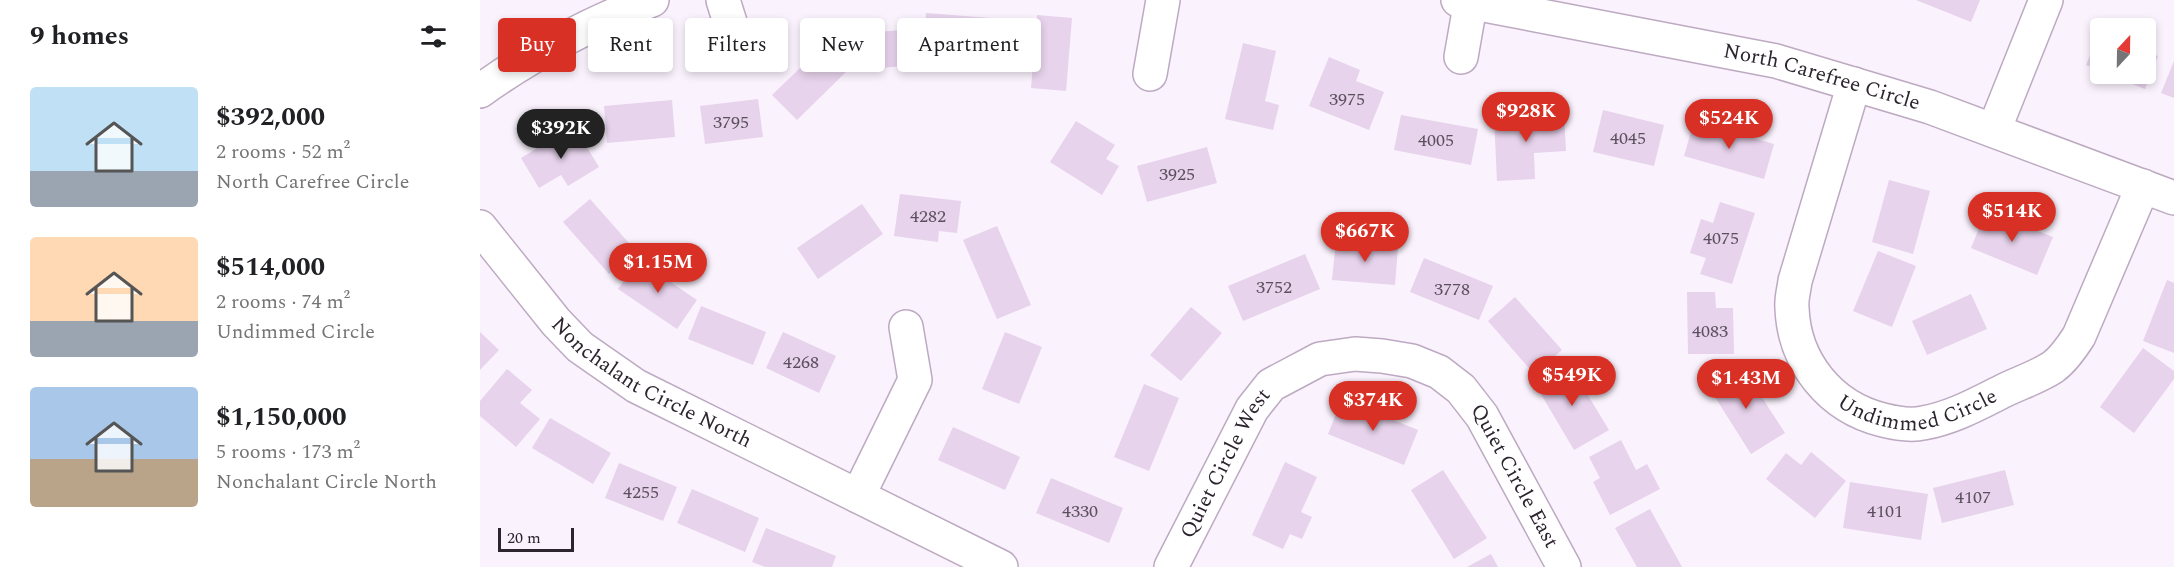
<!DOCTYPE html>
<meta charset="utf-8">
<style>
:root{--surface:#fff;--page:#f2f2f2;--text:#202124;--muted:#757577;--accent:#d93025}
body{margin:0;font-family:Spectral,serif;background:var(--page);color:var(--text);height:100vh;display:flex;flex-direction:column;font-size:22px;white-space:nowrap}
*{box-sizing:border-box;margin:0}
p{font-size:20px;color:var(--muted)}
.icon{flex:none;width:33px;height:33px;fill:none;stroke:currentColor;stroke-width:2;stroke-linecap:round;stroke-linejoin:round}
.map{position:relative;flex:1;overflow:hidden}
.side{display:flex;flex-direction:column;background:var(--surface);width:480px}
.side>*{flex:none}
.top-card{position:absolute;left:18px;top:18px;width:570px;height:54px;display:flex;gap:12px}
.needle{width:39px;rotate:22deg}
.fabs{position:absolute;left:1610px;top:18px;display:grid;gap:12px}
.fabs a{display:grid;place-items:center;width:66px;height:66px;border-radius:6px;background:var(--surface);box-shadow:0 3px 9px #0003;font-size:30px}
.scale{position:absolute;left:18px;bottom:15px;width:76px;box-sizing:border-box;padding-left:6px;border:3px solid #2c242e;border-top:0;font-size:16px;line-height:21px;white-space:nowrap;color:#2c242e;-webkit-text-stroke:4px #faf2fd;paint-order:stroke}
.price{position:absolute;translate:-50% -51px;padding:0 14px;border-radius:21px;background:var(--accent);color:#fff;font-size:20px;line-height:39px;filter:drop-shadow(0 2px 3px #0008)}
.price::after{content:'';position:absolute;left:50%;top:36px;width:18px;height:14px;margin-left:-9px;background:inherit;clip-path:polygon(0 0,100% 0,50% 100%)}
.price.active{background:#222;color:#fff}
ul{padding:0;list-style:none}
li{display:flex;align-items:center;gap:18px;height:150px;padding:0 30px}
li span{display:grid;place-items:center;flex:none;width:168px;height:120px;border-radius:6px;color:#555}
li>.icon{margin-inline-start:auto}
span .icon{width:72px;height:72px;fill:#fffc;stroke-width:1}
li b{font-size:26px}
h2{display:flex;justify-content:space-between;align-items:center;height:72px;padding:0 30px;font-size:26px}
.chip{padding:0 21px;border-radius:6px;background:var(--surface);box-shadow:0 3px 9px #0003;font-size:21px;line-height:54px}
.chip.active{background:var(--accent);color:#fff}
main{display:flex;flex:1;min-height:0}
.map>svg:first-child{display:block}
</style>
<main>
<section class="side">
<h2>9 homes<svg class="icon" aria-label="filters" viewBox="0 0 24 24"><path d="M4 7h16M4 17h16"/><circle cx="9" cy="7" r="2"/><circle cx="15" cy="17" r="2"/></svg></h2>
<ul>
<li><span style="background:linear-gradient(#bfe0f5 70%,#9aa5b1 0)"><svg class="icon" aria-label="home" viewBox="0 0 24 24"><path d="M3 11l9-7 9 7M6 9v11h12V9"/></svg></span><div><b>$392,000</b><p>2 rooms · 52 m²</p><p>North Carefree Circle</p></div></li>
<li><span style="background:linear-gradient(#ffd9b3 70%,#9aa5b1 0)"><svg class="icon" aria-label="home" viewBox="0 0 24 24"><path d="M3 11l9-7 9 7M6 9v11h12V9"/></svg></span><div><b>$514,000</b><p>2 rooms · 74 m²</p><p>Undimmed Circle</p></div></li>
<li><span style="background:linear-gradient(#a9c7e8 60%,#b9a48a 0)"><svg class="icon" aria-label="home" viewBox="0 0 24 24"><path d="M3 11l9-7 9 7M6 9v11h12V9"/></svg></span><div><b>$1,150,000</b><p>5 rooms · 173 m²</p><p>Nonchalant Circle North</p></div></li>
</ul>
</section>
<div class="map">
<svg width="1694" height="567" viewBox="0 0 1694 567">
<rect width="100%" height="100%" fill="#faf2fd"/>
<path fill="#e7d3ec" d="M1436,0H1500L1491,22Z
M446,13L524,19L521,54L444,47Z
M557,15L592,18L586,91L551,88Z
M435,29L438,65L376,70L372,34Z
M1620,30V71L1606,65Z
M763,43L796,51L785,101L799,105L793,130L745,119Z
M344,45L368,70L317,120L292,95Z
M1665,51L1678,56L1665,89L1627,74H1665Z
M849,57L880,70L876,81L904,92L889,130L829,106Z
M1694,61V98L1681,93Z
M278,99L283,137L225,144L220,106Z
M192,100L195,137L127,143L124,106Z
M1123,110L1184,125L1174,166L1113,152Z
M1084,114L1086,151L1054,153L1055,179L1017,181L1014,117Z
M921,115L998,129L991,165L914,150Z
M596,121L635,145L626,159L639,166L622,195L570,162Z
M1214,121L1294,144L1284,179L1204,156Z
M94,126L119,167L88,186L81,175L59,188L41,158Z
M727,147L737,183L667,202L657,166Z
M1409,180L1450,191L1433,254L1392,242Z
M420,194L481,201L477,233L459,231L458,242L414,236Z
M110,199L156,251L129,274L83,222Z
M1240,202L1275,213L1252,284L1220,274L1226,258L1210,253L1221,219L1233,223Z
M382,204L403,234L338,279L317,248Z
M1506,211L1573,237L1557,275L1491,248Z
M517,226L551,305L517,319L483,240Z
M856,241L918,247L915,285L852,280Z
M1398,251L1436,266L1412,327L1373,311Z
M825,254L840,289L763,321L748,286Z
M944,258L1013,286L999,320L930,292Z
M158,260L217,300L197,329L138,289Z
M1687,280L1694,283V353L1663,341Z
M1207,292H1235L1236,308H1253L1254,354H1208Z
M1491,294L1507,329L1447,355L1432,321Z
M1035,297L1082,350L1054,374L1008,321Z
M221,306L286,332L273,365L208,339Z
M711,307L742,333L701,381L670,355Z
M0,332L19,350L0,370Z
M303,332L356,356L339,393L286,368Z
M525,332L562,347L539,404L502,389Z
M1663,348L1694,371V379L1654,433L1620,407Z
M1089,364L1129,430L1094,450L1055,384Z
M1261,365L1305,433L1271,454L1228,386Z
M27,369L52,390L40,403L60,419L36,447L0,416V401Z
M664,384L699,398L669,471L634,457Z
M862,399L938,430L924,465L848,434Z
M70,418L131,453L113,484L52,448Z
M473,427L540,457L525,490L458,460Z
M1141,440L1156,470L1167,464L1180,489L1130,515L1113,482L1120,478L1109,457Z
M1331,452L1366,481L1335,518L1286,479L1306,453L1321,465Z
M805,462L837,477L821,512L832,517L822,539L810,534L803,549L772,535Z
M139,463L197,487L183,521L125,498Z
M963,470L1007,538L974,559L931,490Z
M1525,470L1534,505L1462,523L1453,488Z
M571,478L643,508L629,543L556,513Z
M1370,482L1448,494L1441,540L1363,528Z
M212,489L279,518L265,552L197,523Z
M1170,509L1202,567H1157L1135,528Z
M286,528L356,556L352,567H285L272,562Z
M1011,554L1018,567H987Z"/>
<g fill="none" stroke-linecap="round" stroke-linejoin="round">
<defs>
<g id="minor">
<path d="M243,0L254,35"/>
<path d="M981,57L991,0"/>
<path d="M670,74L683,0"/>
<path id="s1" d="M1374,84L1315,281C1314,290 1311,299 1312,308C1314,362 1350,407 1403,420C1415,423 1430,426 1443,423C1472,418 1497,404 1523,391C1539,383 1558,377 1573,367C1584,359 1592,347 1599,336L1663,186"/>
<path d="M1514,130L1566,0"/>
<path id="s2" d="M0,227L76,322L100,347L156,386L521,567"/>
<path d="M378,496L435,380L426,327"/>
<path id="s3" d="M691,567L772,409L791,385L840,359L875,354L902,356L932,361L959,372L981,389L1002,416L1084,567"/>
</g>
<g id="major">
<path id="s4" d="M978,0L1296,61L1450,107L1694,198"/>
<path d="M0,91C48,56 116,20 172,0"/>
</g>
</defs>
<use href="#minor" stroke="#bdaac2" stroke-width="36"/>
<use href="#major" stroke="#bdaac2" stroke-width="36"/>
<use href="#minor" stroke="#fff" stroke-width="33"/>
<use href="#major" stroke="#fff" stroke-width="33"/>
</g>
<g text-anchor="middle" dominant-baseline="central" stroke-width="4.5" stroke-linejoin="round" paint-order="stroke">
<g font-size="18" fill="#5b505e">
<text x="867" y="99">3975</text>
<text x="251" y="122">3795</text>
<text x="1148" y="138">4045</text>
<text x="956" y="140">4005</text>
<text x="697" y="174">3925</text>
<text x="448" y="216">4282</text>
<text x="1241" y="238">4075</text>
<text x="794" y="287">3752</text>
<text x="972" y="289">3778</text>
<text x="1230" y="331">4083</text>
<text x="321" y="362">4268</text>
<text x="161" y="492">4255</text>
<text x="1493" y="497">4107</text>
<text x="600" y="511">4330</text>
<text x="1405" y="511">4101</text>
</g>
<g font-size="21" fill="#2c242e" stroke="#faf2fd">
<text stroke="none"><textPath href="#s4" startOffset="372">North Carefree Circle</textPath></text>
<text stroke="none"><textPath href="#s2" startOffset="236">Nonchalant Circle North</textPath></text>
<text stroke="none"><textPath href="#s1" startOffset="423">Undimmed Circle</textPath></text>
<text stroke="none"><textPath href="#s3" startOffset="117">Quiet Circle West</textPath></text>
<text stroke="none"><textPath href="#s3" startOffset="516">Quiet Circle East</textPath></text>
</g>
</g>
</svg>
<div class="fabs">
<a><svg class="needle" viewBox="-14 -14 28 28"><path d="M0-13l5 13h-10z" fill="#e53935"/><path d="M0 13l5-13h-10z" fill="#757577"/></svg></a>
</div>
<div class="scale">20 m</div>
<b class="price" style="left:1046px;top:143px">$928K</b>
<b class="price" style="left:1249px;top:150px">$524K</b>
<b class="price active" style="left:81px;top:160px">$392K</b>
<b class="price" style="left:1532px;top:243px">$514K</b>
<b class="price" style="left:885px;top:263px">$667K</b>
<b class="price" style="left:178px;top:294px">$1.15M</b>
<b class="price" style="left:1092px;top:407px">$549K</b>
<b class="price" style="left:1266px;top:410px">$1.43M</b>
<b class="price" style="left:893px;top:432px">$374K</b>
<div class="top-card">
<a class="chip active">Buy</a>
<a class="chip">Rent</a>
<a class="chip">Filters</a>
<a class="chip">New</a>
<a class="chip">Apartment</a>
</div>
</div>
</main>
